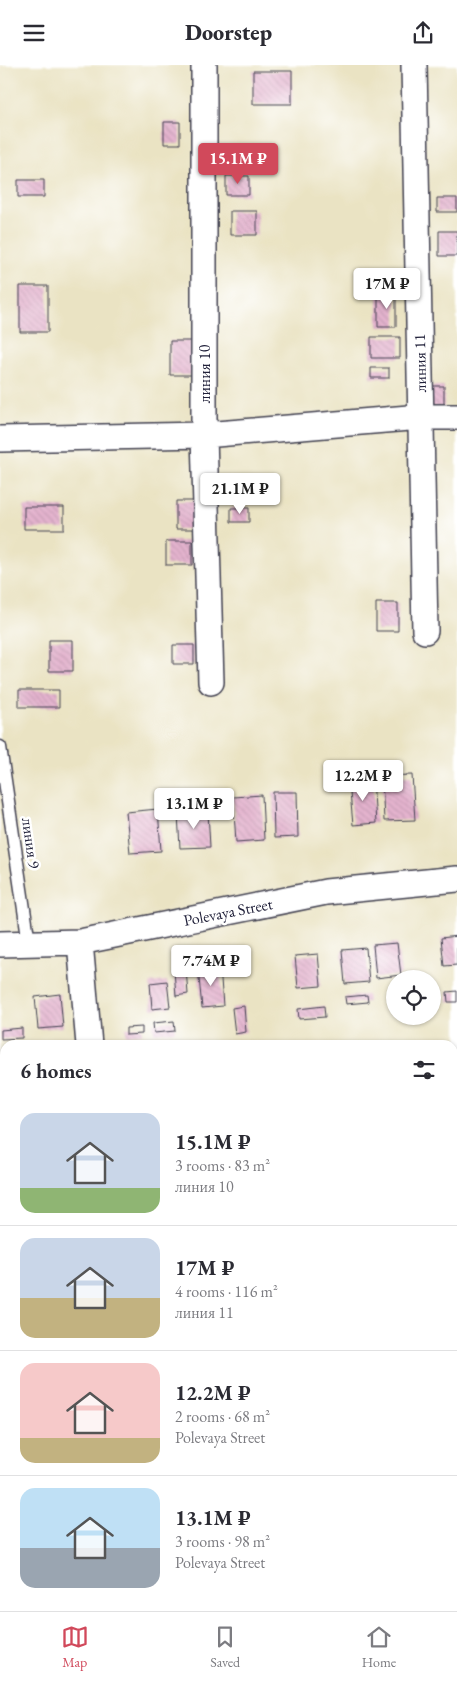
<!DOCTYPE html>
<meta charset="utf-8">
<style>
:root{--surface:#fff;--page:#f2f2f3;--text:#2b2b33;--muted:#7c7c81;--line:#e1e1e2;--accent:#d1495b}
body{margin:0;font-family:"EB Garamond",serif;background:var(--page);color:var(--text);height:100vh;display:flex;flex-direction:column;font-size:19px;white-space:nowrap}
*{box-sizing:border-box;margin:0}
p{font-size:16px;color:var(--muted)}
.icon{flex:none;width:28px;height:28px;fill:none;stroke:currentColor;stroke-width:2;stroke-linecap:round;stroke-linejoin:round}
.map{position:relative;flex:1;overflow:hidden}
.side{position:absolute;left:0px;top:975px;width:458px;height:571px;display:flex;flex-direction:column;background:var(--surface);border-radius:15px 15px 0 0;box-shadow:0 1px 4px #0004}
.side>*{flex:none}
.controls{position:absolute;left:386px;top:905px;display:grid;gap:10px}
.controls a{display:grid;place-items:center;width:55px;height:55px;border-radius:50%;background:var(--surface);box-shadow:0 1px 4px #0004;font-size:25px}
.price{position:absolute;translate:-50% -42px;padding:0 11px;border-radius:5px;background:#fff;color:#222;font-size:16px;line-height:32px;filter:drop-shadow(0 1px 2px #0008)}
.price::after{content:'';position:absolute;left:50%;top:30px;width:15px;height:11px;margin-left:-8px;background:inherit;clip-path:polygon(0 0,100% 0,50% 100%)}
.price.on{background:var(--accent);color:#fff}
ul{padding:0;list-style:none}
li{display:flex;align-items:center;gap:15px;height:125px;padding:0 20px}
li+li{border-top:1px solid var(--line)}
li span{display:grid;place-items:center;flex:none;width:140px;height:100px;border-radius:15px;color:#555}
li>.icon{margin-inline-start:auto}
span .icon{width:60px;height:60px;fill:#fffc;stroke-width:1}
li b{font-size:21px}
h2{display:flex;justify-content:space-between;align-items:center;height:60px;padding:0 20px;font-size:21px}
header{display:flex;justify-content:space-between;align-items:center;height:65px;padding:0 20px;background:var(--surface);font-size:22px;font-weight:800}
.dock{display:flex;justify-content:space-around;align-items:center;height:70px;border-top:1px solid var(--line);background:var(--surface);font-size:14px;color:var(--muted)}
.dock a{display:grid;justify-items:center;gap:2px}
.dock .on{color:var(--accent)}
.map>svg:first-child{display:block}
</style>
<header><svg class="icon" aria-label="menu" viewBox="0 0 24 24"><path d="M4 6h16M4 12h16M4 18h16"/></svg>Doorstep<svg class="icon" aria-label="share" viewBox="0 0 24 24"><path d="M12 15V3M7 8l5-5 5 5M5 13v7h14v-7"/></svg></header>
<div class="map">
<svg width="457" height="1546" viewBox="0 0 457 1546">
<defs>
<pattern id="building-back-hatch" width="6" height="6" patternUnits="userSpaceOnUse" patternTransform="scale(1.25)"><rect width="6" height="6" fill="#e4b3ce"/><path d="M-1 5l2 2M0 0l6 6M5-1l2 2" fill="none" stroke="#c39ab2"/></pattern>
</defs>
<rect width="100%" height="100%" fill="#fff"/>
<filter id="ink" filterUnits="userSpaceOnUse"><feTurbulence type="fractalNoise" baseFrequency=".02" numOctaves="2"/><feDisplacementMap in="SourceGraphic" scale="10" xChannelSelector="R" yChannelSelector="G"/><feConvolveMatrix kernelMatrix="1 2 1 2 8 2 1 2 1" color-interpolation-filters="sRGB"/></filter>
<filter id="wash" filterUnits="userSpaceOnUse"><feTurbulence type="fractalNoise" baseFrequency=".0096" numOctaves="4" result="noise"/><feDisplacementMap in="SourceGraphic" scale="20" xChannelSelector="R" yChannelSelector="G"/><feGaussianBlur stdDeviation="1.12" result="paint"/><feColorMatrix in="noise" values="0 0 0 0 0 0 0 0 0 0 0 0 0 0 0 0 0 1.4 0 .05"/><feComposite in="paint" operator="in"/></filter>
<g filter="url(#wash)">
<rect width="100%" height="100%" fill="#eae3c3"/>
<g id="blocks">
<path fill="url(#building-back-hatch)" d="M253,6H292V39H253Z
M164,57H180V79H164Z
M226,111H249V130H226Z
M18,115H44V132H18Z
M437,133H457V147H437Z
M230,146H257V170H230Z
M439,166H457V191H439Z
M20,221H48V267H20Z
M378,229H396V262H378Z
M371,272H400V293H371Z
M170,276H191V310H170Z
M371,303H389V313H371Z
M431,321H444V342H431Z
M176,436H201V464H176Z
M24,442H64V464H24Z
M231,443H249V457H231Z
M166,476H192V500H166Z
M376,538H398V566H376Z
M49,575H73V606H49Z
M173,580H194V599H173Z
M19,625H59V642H19Z
M412,710L415,755L384,756L382,711Z
M373,714L376,758L353,760L349,716Z
M273,727H297L298,772L274,773Z
M262,730L264,775L236,777L233,732Z
M158,744L161,786L130,788L126,747Z
M208,747L210,782L180,783L178,749Z
M457,871V900L444,901L441,873Z
M397,878L401,910L376,913L373,880Z
M366,883L369,917L345,919L342,885Z
M318,889L321,921L298,923L295,891Z
M220,901L223,941L202,943L198,903Z
M186,904L188,929L176,931L174,905Z
M167,916L170,942L152,944L150,918Z
M436,924L438,941H432V925Z
M457,926V937H448L447,927Z
M60,929L63,962L38,964L35,932Z
M367,930L368,937L346,939L345,932Z
M244,941L246,967L235,969L232,943Z
M324,941L325,952L299,954L298,944Z
M174,956L175,966L154,968L153,958Z
M142,962V969L126,970V963Z
M22,963V973L1,974V965Z
M452,1045H457V1061L452,1062Z
M452,1100H457V1124L452,1125Z
M0,1134H5V1180H0Z
M0,1266H5V1309H0Z
M452,1388H457V1413H452Z
M0,1496H5V1529H0Z"/>
</g>
</g>
<g filter="url(#ink)">
<use href="#blocks" fill-opacity="0" stroke="#403f4f" stroke-width="1"/>
<g fill="none" stroke-linecap="round" stroke-linejoin="round">
<defs>
<path id="service" d="M0,682L29,878"/>
<path id="minor" d="M204,0V370L211,617
M414,0L425,566
M0,374L204,370L421,352H457
M80,877L89,980
M0,879L80,877L326,827L457,814
M452,1171L457,1170
M0,1228L5,1227
M452,1525H457
M126,1541V1546
M257,1546L302,1541"/>
</defs>
<use href="#service" stroke="#403f4f" stroke-width="15"/>
<use href="#minor" stroke="#403f4f" stroke-width="28"/>
<use href="#service" stroke="#fff" stroke-width="12"/>
<use href="#minor" stroke="#fff" stroke-width="25"/>
</g>
</g>
<g text-anchor="middle" dominant-baseline="central" stroke-width="5" stroke-linejoin="round" paint-order="stroke">
<g font-size="16" fill="#22223b" stroke="#fff">
<text transform="translate(420 298) rotate(-91)">линия 11</text>
<text transform="translate(204 309) rotate(-90)">линия 10</text>
<text transform="translate(31 778) rotate(82)">линия 9</text>
<text transform="translate(228 847) rotate(-11)">Polevaya Street</text>
</g>
</g>
</svg>
<div class="controls">
<a><svg class="icon" aria-label="locate" viewBox="0 0 24 24"><circle cx="12" cy="12" r="6"/><path d="M12 2v4M12 18v4M2 12h4M18 12h4"/></svg></a>
</div>
<b class="price on" style="left:238px;top:120px">15.1M ₽</b>
<b class="price" style="left:387px;top:245px">17M ₽</b>
<b class="price" style="left:240px;top:450px">21.1M ₽</b>
<b class="price" style="left:363px;top:737px">12.2M ₽</b>
<b class="price" style="left:194px;top:765px">13.1M ₽</b>
<b class="price" style="left:211px;top:922px">7.74M ₽</b>
<section class="side">
<h2>6 homes<svg class="icon" aria-label="filters" viewBox="0 0 24 24"><path d="M4 7h16M4 17h16"/><circle cx="9" cy="7" r="2"/><circle cx="15" cy="17" r="2"/></svg></h2>
<ul>
<li><span style="background:linear-gradient(#c9d6e8 75%,#8fb573 0)"><svg class="icon" aria-label="home" viewBox="0 0 24 24"><path d="M3 11l9-7 9 7M6 9v11h12V9"/></svg></span><div><b>15.1M ₽</b><p>3 rooms · 83 m²</p><p>линия 10</p></div></li>
<li><span style="background:linear-gradient(#c9d6e8 60%,#c2b280 0)"><svg class="icon" aria-label="home" viewBox="0 0 24 24"><path d="M3 11l9-7 9 7M6 9v11h12V9"/></svg></span><div><b>17M ₽</b><p>4 rooms · 116 m²</p><p>линия 11</p></div></li>
<li><span style="background:linear-gradient(#f6c9c9 75%,#c2b280 0)"><svg class="icon" aria-label="home" viewBox="0 0 24 24"><path d="M3 11l9-7 9 7M6 9v11h12V9"/></svg></span><div><b>12.2M ₽</b><p>2 rooms · 68 m²</p><p>Polevaya Street</p></div></li>
<li><span style="background:linear-gradient(#bfe0f5 60%,#9aa5b1 0)"><svg class="icon" aria-label="home" viewBox="0 0 24 24"><path d="M3 11l9-7 9 7M6 9v11h12V9"/></svg></span><div><b>13.1M ₽</b><p>3 rooms · 98 m²</p><p>Polevaya Street</p></div></li>
</ul>
</section>
</div>
<nav class="dock">
<a class="on"><svg class="icon" aria-label="map" viewBox="0 0 24 24"><path d="M3 6l6-2 6 2 6-2v14l-6 2-6-2-6 2zM9 4v14M15 6v14"/></svg>Map</a>
<a><svg class="icon" aria-label="saved" viewBox="0 0 24 24"><path d="M7 4h10v16l-5-4-5 4z"/></svg>Saved</a>
<a><svg class="icon" aria-label="home" viewBox="0 0 24 24"><path d="M3 11l9-7 9 7M6 9v11h12V9"/></svg>Home</a>
</nav>
